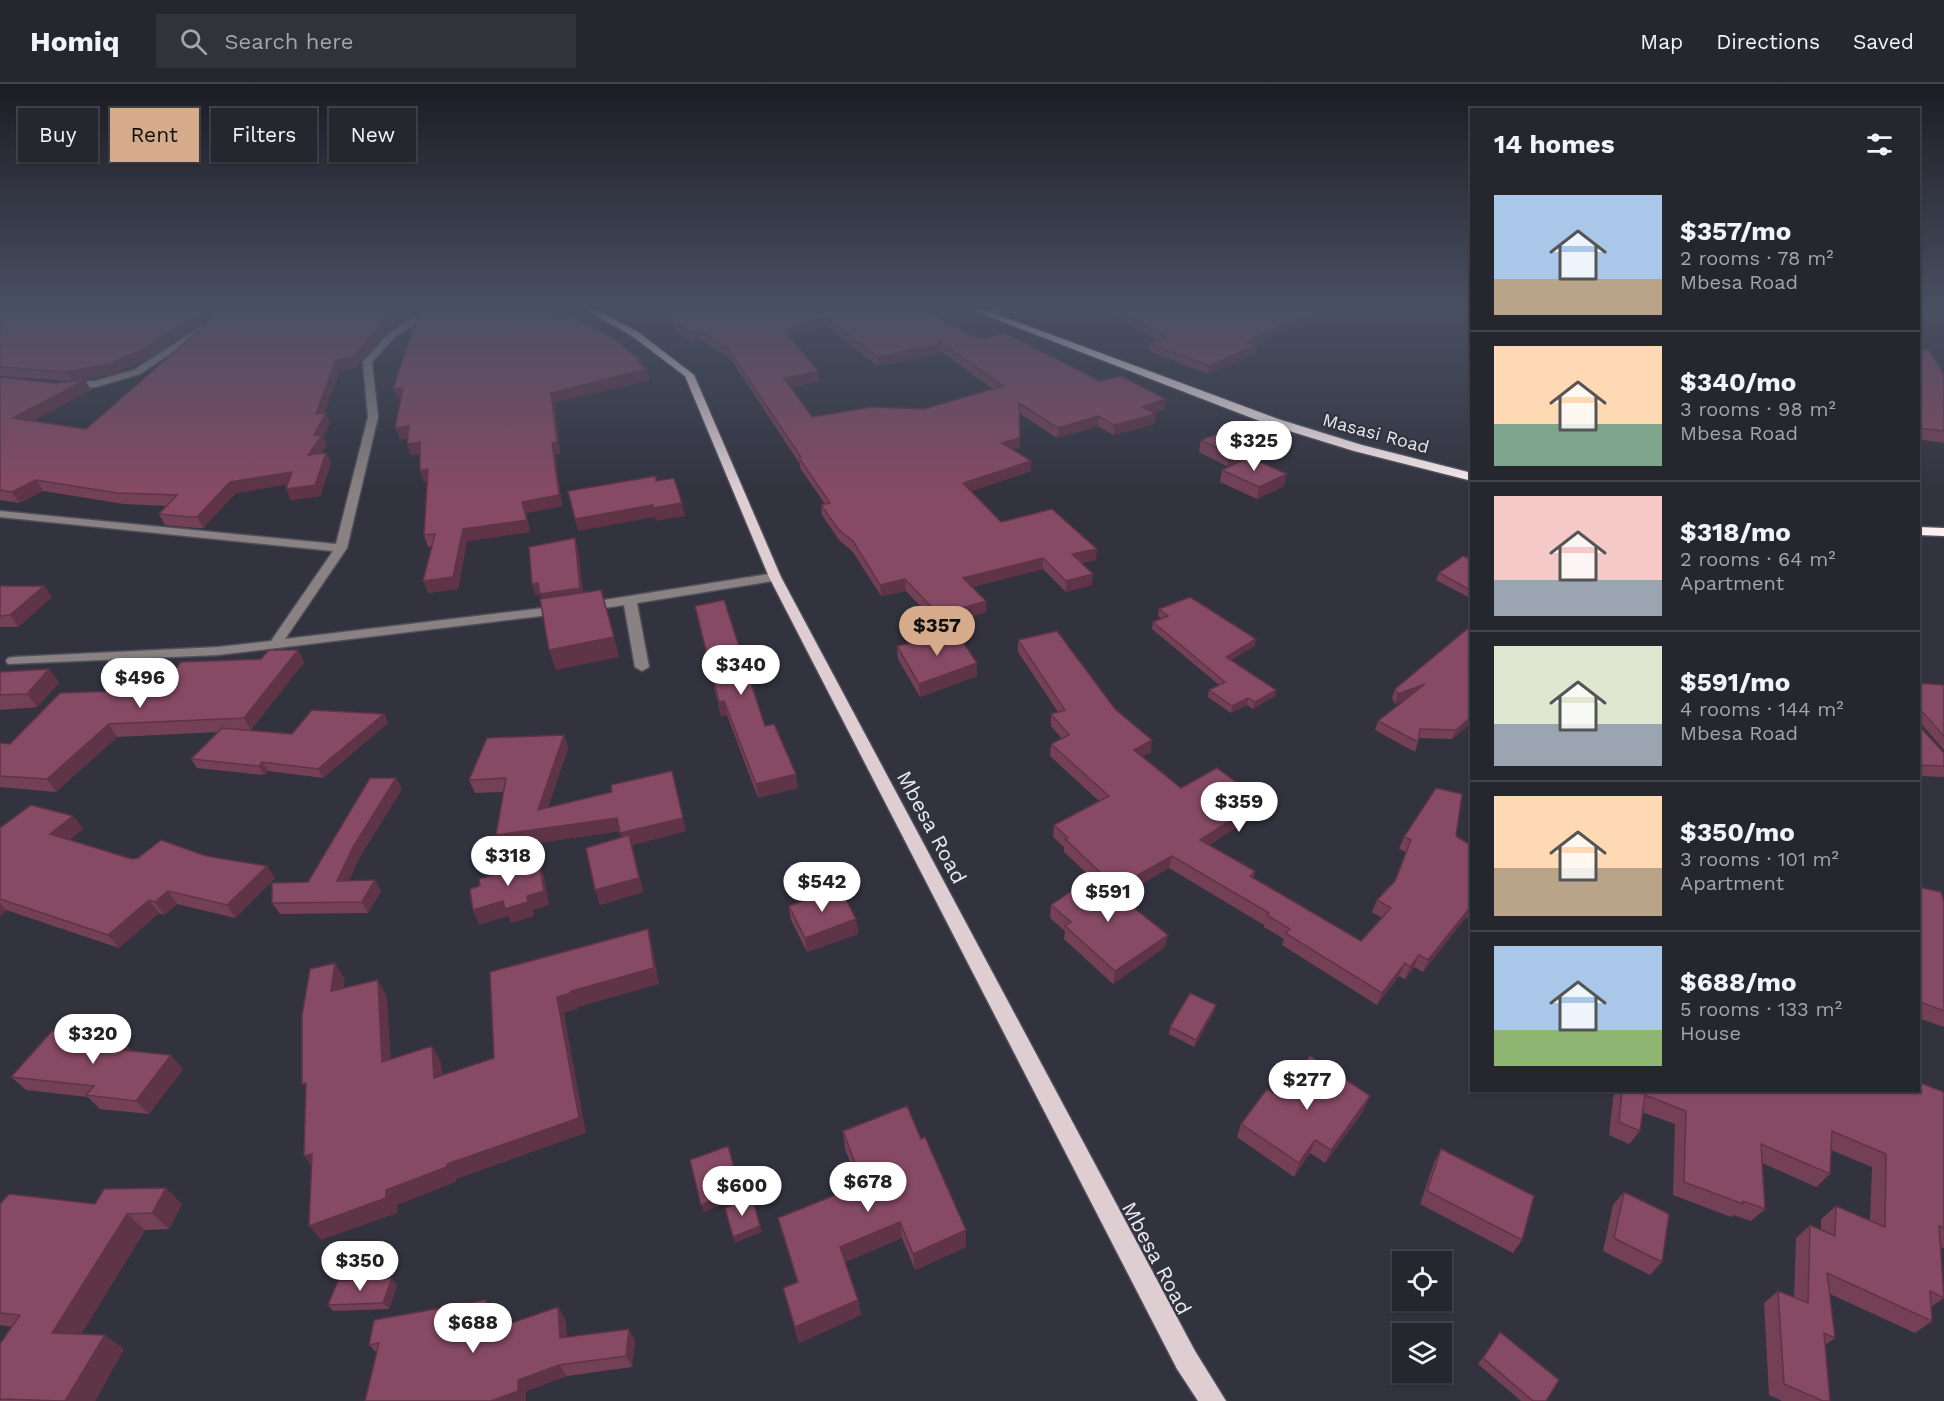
<!DOCTYPE html>
<meta charset="utf-8">
<style>
:root{--surface:#26262f;--page:#32323b;--text:#f1f3f6;--muted:#a4a5aa;--line:#42434b;--accent:#d6ab8b}
body{margin:0;font-family:"Work Sans",sans-serif;background:var(--page);color:var(--text);height:100vh;display:flex;flex-direction:column;font-size:22px;white-space:nowrap}
*{box-sizing:border-box;margin:0}
p{font-size:20px;color:var(--muted)}
.icon{flex:none;width:33px;height:33px;fill:none;stroke:currentColor;stroke-width:2;stroke-linecap:round;stroke-linejoin:round}
.map{position:relative;flex:1;overflow:hidden}
.panel{position:absolute;left:1470px;top:24px;width:450px;height:984px;display:flex;flex-direction:column;background:var(--surface);border-radius:0px;box-shadow:0 2px 4px #0004,0 0 0 2px var(--line)}
.panel>*{flex:none}
.hud{position:absolute;left:18px;top:24px;width:570px;height:54px;display:flex;gap:12px}
.buttons{position:absolute;left:1392px;top:1167px;display:grid;gap:12px}
.buttons a{display:grid;place-items:center;width:60px;height:60px;border-radius:0px;background:var(--surface);box-shadow:0 2px 4px #0004,0 0 0 2px var(--line);font-size:30px}
.price{position:absolute;translate:-50% -51px;padding:0 14px;border-radius:21px;background:#fff;color:#222;font-size:20px;line-height:39px;filter:drop-shadow(0 2px 3px #0008)}
.price::after{content:'';position:absolute;left:50%;top:36px;width:18px;height:14px;margin-left:-9px;background:inherit;clip-path:polygon(0 0,100% 0,50% 100%)}
.price.selected{background:var(--accent);color:#111}
ul{padding:0;list-style:none}
li{display:flex;align-items:center;gap:18px;height:150px;padding:0 24px}
li+li{border-top:2px solid var(--line)}
li span{display:grid;place-items:center;flex:none;width:168px;height:120px;border-radius:0px;color:#555}
li>.icon{margin-inline-start:auto}
span .icon{width:72px;height:72px;fill:#fffc;stroke-width:1}
li b{font-size:26px}
h2{display:flex;justify-content:space-between;align-items:center;height:72px;padding:0 24px;font-size:26px}
.tag{padding:0 21px;border-radius:0px;background:var(--surface);box-shadow:0 2px 4px #0004,0 0 0 2px var(--line);font-size:21px;line-height:54px}
.tag.selected{background:var(--accent);color:#111}
header{display:flex;align-items:center;gap:36px;box-sizing:border-box;height:84px;padding:0 30px;background:var(--surface);border-bottom:2px solid var(--line)}
header strong{font-size:28px}
nav{display:flex;gap:33px;margin-inline-start:auto;font-size:21px}
.search{width:420px;height:54px;background:var(--page);display:flex;align-items:center;gap:15px;box-sizing:border-box;padding:0 21px;border-radius:0px;color:var(--muted);font-size:22px}
.map>svg:first-child{display:block}
</style>
<header>
<strong>Homiq</strong>
<div class="search"><svg class="icon" aria-label="search" viewBox="0 0 24 24"><circle cx="10" cy="10" r="6"/><path d="M15 15l6 6"/></svg>Search here</div>
<nav><a>Map</a><a>Directions</a><a>Saved</a></nav>
</header>
<div class="map">
<svg width="1944" height="1317" viewBox="0 0 1944 1317">
<rect width="100%" height="100%" fill="#32333f"/>
<g fill="none" stroke-linecap="round" stroke-linejoin="round">
<defs>
<path id="minor" d="M231,223H240L140,290L96,303L69,305L64,302L69,299L95,297L134,286Z
M391,223H441L395,253L372,278L378,333L347,464L285,555L561,522L566,523L567,526L566,529L218,571L8,580L6,577L8,574L13,573L218,563L271,557L333,467L0,433V427L336,460L368,333L363,278L389,249L428,225H395Z
M998,223H1009L987,230L983,228Z
M775,489L781,493L779,496L637,519L649,583L642,587L635,583L624,521L585,527L579,523L585,519Z"/>
<path id="major" d="M581,223H590L638,248L694,291L781,493L1195,1267L1226,1317H1198L1177,1285L769,493L685,292L632,252Z"/>
<path id="highway" d="M964,223H977L1278,335L1362,361L1472,389V397L1354,367L1270,341Z
M1918,443L1944,444V452L1918,451Z"/>
</defs>
<use href="#minor" stroke="#4f505b" stroke-width="3"/>
<use href="#major" stroke="#4f505b" stroke-width="3"/>
<use href="#highway" stroke="#4f505b" stroke-width="3"/>
<use href="#minor" fill="#898182" fill-rule="evenodd"/>
<use href="#major" fill="#dfced1" fill-rule="evenodd"/>
<use href="#highway" fill="#feeef0" fill-rule="evenodd"/>
</g>
<path fill="#734056" fill-rule="evenodd" d="M0,223H214L217,230L395,223L398,232L356,284L340,286L324,329L330,339L323,353L327,361L321,369H326L331,379L320,412L291,416L286,405L287,400L236,409L203,444H196L165,441L159,430L167,422L124,420L43,407L19,419L0,416V293L55,299L71,297L0,292ZM205,238L206,240L86,345L32,337L91,306L85,296L73,297L114,290L149,274Z
M657,223H894L980,255L1100,297L1165,325L1154,329L1155,340L1113,351L1098,342L1057,354L1019,329L1020,364L1013,366L1031,387L971,407L1001,438L1096,476L1081,479L1092,501L1066,508L1043,485L972,503L986,517V528L939,542L906,507L881,512L853,468L839,456L822,431L821,421L825,420L800,384V380L730,274L700,256L695,258L674,246L672,237L674,227ZM827,241L877,282L939,270V266L993,305L924,325L812,333L790,303L820,298L790,253Z
M1101,223H1310L1318,233L1268,254V256L1255,261L1256,269L1208,290L1149,267V259L1158,257L1101,225Z
M1918,265L1944,291V359L1918,355Z
M641,277L642,282L647,285L649,296L554,319L560,369L555,370L562,422L526,429L530,448L467,457L458,505L428,509L432,462L428,463L424,451L428,397L424,398L420,386V370L411,371L408,354L400,355L401,315H397Z
M1201,356H1264L1262,368L1227,382L1199,368Z
M1222,386L1284,402L1257,415L1220,398Z
M1472,476V515L1436,496L1439,489Z
M0,502H44L52,513L18,543H0Z
M695,522L765,642L798,704L758,714L727,631L721,632Z
M1159,525L1256,555L1254,562L1231,576L1276,606L1275,612L1253,625L1247,621L1231,629L1208,613L1209,606L1219,601L1152,545L1153,538L1162,535L1158,532Z
M1472,541V642L1469,641L1452,655L1419,654L1415,668L1375,646L1378,637L1405,616L1395,620L1392,614L1395,605Z
M1018,556L1115,625L1151,668L1142,672L1181,704L1261,717L1258,729L1209,761L1255,787L1253,794L1361,857L1382,834L1372,828L1377,816L1395,797L1406,768L1399,765L1404,753L1456,752L1472,762V834L1466,833L1423,888L1414,883L1405,895L1399,892L1377,921L1282,861L1284,855L1264,843V841L1169,784L1120,812L1165,863L1113,900L1064,855L1065,847L1050,834L1051,821L1092,794L1064,768V763L1053,753L1054,741L1099,717L1050,672L1051,660L1062,655L1051,642V630L1058,628L1018,568Z
M897,562L977,592L920,613L898,575Z
M298,566L304,578L251,646L292,650L384,630L388,639L323,694L268,687L264,691L197,684L191,675L219,648L117,653L56,708L0,703V659L10,660L146,606L175,586L261,575Z
M49,585L59,599L37,623L0,626V588Z
M1918,599L1944,601V666L1918,636Z
M1918,641L1944,669V693L1918,692Z
M564,651L568,664L548,723L686,747L632,761L643,808L600,821L622,754L620,747L502,764L503,708L475,709L469,696Z
M402,705L359,774L349,796H375L381,807L368,829L280,830L272,819L308,798Z
M73,732L83,745L69,756L132,775L206,772L267,782L275,794L235,834L177,820L164,831L159,829L119,864L6,826L0,832V744Z
M1918,803L1944,818V943L1918,934Z
M789,822L856,835L858,850L807,868L791,836Z
M1216,921L1214,928L1194,963L1169,950L1170,943Z
M132,967L183,985L149,1030L100,1025L88,1013L26,1006L11,993Z
M1614,1006H1918L1944,1008V1164L1941,1163L1944,1214L1931,1223L1932,1237L1915,1249L1830,1210L1835,1254L1825,1261L1830,1317H1782L1769,1311L1764,1219L1778,1207L1794,1214L1796,1154L1810,1141L1821,1146V1135L1836,1122L1870,1137L1872,1083L1831,1066L1830,1090L1816,1103L1762,1079L1765,1125L1751,1137L1733,1131L1731,1133L1673,1111L1675,1040L1642,1028L1640,1047L1629,1060L1609,1051Z
M1278,1012L1364,1026L1325,1079L1310,1069L1294,1093L1237,1053L1241,1040Z
M843,1047L921,1055L966,1146V1163L915,1186L902,1154L845,1178L858,1216L861,1231L799,1259L783,1204L797,1198L778,1134L859,1101L845,1065Z
M1441,1065L1522,1156L1513,1169L1420,1120L1434,1079Z
M1624,1108L1662,1178L1650,1191L1603,1167L1613,1121Z
M0,1120H182L169,1145L145,1146L81,1250L124,1265L95,1317H0V1260L12,1243L0,1241Z
M397,1201L389,1225L333,1227L328,1221Z
M486,1216L494,1227L491,1246L558,1223L565,1235L567,1253L635,1256L632,1283L567,1292L526,1307L377,1269L369,1261Z
M1500,1248L1546,1317H1521L1478,1280Z"/>
<path fill="#5e3446" d="M210,223H214L217,230L149,274L114,290L72,297L67,288Z
M395,223L398,232L356,284L340,286L320,340L316,330L336,276Z
M1319,226L1318,233L1268,254V256L1245,265L1246,258L1267,248Z
M826,233L827,241L785,255L784,246Z
M699,247L700,256L695,258L693,249Z
M939,257V270L877,282V273Z
M1257,261L1256,269L1208,290L1209,282Z
M641,277L643,286L647,285L649,296L554,319L560,369L555,370L562,422L526,429L530,448L467,457L458,505L428,509L423,497L463,445L522,418L552,359L551,309Z
M819,288L820,298L785,303L784,294Z
M85,296L91,306L19,344L13,334Z
M403,304L407,314L397,315L393,305Z
M1166,315L1165,325L1141,333L1142,323Z
M326,329L330,339L323,353L327,361L313,381L308,371L314,351Z
M1156,330L1155,340L1113,351L1114,341Z
M1098,332V342L1057,354L1058,344Z
M409,342L413,353L400,355L395,344Z
M1020,354V364L1002,370V359Z
M1264,356L1262,368L1227,382L1229,370Z
M420,358L424,369L411,371L407,360Z
M326,369L331,379L320,412L291,416L286,405Z
M1031,377V387L963,410V399Z
M428,385L432,396L424,398L420,386Z
M292,388L296,399L236,409L203,444L197,433L230,398Z
M1287,390L1284,402L1257,415L1259,403Z
M36,396L43,407L19,419L12,408Z
M682,419L685,432L656,437L653,424Z
M653,421L655,433L578,447L575,435Z
M575,454L578,466L584,516L544,522L541,511L535,512L532,500Z
M1097,465L1096,476L1071,481L1072,470Z
M1043,474V485L963,505V494Z
M1093,490L1092,501L1066,508V497Z
M905,495L906,507L881,512L880,501Z
M44,502L52,513L18,543L10,531Z
M986,517V528L939,542V531Z
M614,553L619,573L556,586L549,566Z
M1256,555L1254,562L1224,580L1226,573Z
M298,566L304,578L251,646L244,634Z
M977,579V592L920,613L919,600Z
M49,585L59,599L37,623L27,610Z
M1425,600L1422,610L1395,620L1398,610Z
M1276,606L1275,612L1253,625L1255,618Z
M1248,614L1247,621L1231,629L1232,622Z
M724,617L727,631L721,632L719,618Z
M384,630L388,639L323,694L318,685Z
M1472,632L1469,641L1452,655L1456,646Z
M109,640L117,653L56,708L47,695Z
M564,651L568,664L543,739L538,726Z
M1152,656L1151,668L1132,678L1134,666Z
M262,678L268,687L264,691L259,682Z
M672,687L686,747L632,761L643,808L600,821L595,806L624,763L620,749Z
M796,690L798,704L758,714L756,700Z
M396,694L402,705L359,774L343,808L337,797L353,763Z
M1261,717L1258,729L1197,768L1200,756Z
M73,732L83,745L60,763L50,750Z
M617,734L621,747L502,764L496,751Z
M1172,772L1169,784L1115,815L1116,803Z
M539,778L544,792L549,821L533,826L534,832L511,839L508,832L479,841L473,826L503,817L527,812Z
M267,782L275,794L235,834L227,821Z
M375,796L381,807L368,829L362,818Z
M168,807L177,820L164,831L155,818Z
M149,816L159,829L119,864L108,851Z
M0,819L6,826L0,832Z
M1472,821L1466,833L1423,888L1428,876Z
M856,835L858,850L807,868L805,854Z
M648,845L652,861L659,900L578,923V925L564,929L586,1049L456,1095V1098L397,1121V1129L321,1156L309,1142L386,1106L447,1080L557,913L571,907Z
M1168,851L1165,863L1113,900L1115,887Z
M1419,871L1414,883L1405,895L1410,883Z
M335,879L345,895L341,923L331,907Z
M1405,879L1399,892L1377,921L1382,909Z
M378,896L387,912L392,994L382,978Z
M1216,921L1214,928L1194,963L1196,956Z
M120,954L133,968L111,965Z
M432,962L441,978L444,1009L434,994Z
M171,971L183,985L149,1030L136,1017Z
M1370,1012L1364,1026L1325,1079L1331,1066Z
M1315,1056L1310,1069L1294,1093L1299,1079Z
M312,1070L316,1087L304,1072Z
M166,1104L182,1120L169,1145L152,1129Z
M740,1105L742,1112L704,1128L701,1121Z
M127,1130L145,1146L73,1264L52,1249Z
M900,1138L902,1154L843,1179L840,1163Z
M760,1142L762,1148L735,1159L733,1153Z
M966,1146V1163L915,1186L913,1170Z
M392,1194L397,1201L389,1225L383,1219Z
M486,1216L494,1227L489,1261L480,1250Z
M858,1216L861,1231L799,1259L795,1243Z
M558,1223L565,1235L568,1265L560,1254Z
M629,1245L635,1256L632,1283L626,1272Z
M105,1251L124,1265L95,1317H65Z
M559,1281L567,1292L526,1307V1317H491L518,1296Z"/>
<path fill="#864a64" stroke="#5e3446" stroke-width="1.5" fill-rule="evenodd" d="M0,223H210L144,265L109,280L67,288L0,283Z
M228,223H395L352,274L336,276L316,330L326,329L314,351H322L308,371L326,369L315,401L286,405L292,388L230,398L197,433H190L159,430L177,411L117,409L36,396L12,408L0,406V293L55,299L85,296L13,334L86,345L206,240L205,238Z
M429,223H543L563,236L573,233L611,253L641,277L637,278L647,285L551,309L557,358L552,359L559,411L522,418L527,436L463,445L453,493L423,497L435,450L424,451L428,385L420,386V358L407,360L409,342L395,344L403,304L393,305L418,230Z
M674,223H894L897,224L898,223H919L980,255L1005,249L1100,297L1121,292L1166,315L1142,323L1156,330L1114,341L1098,332L1058,344L1019,319L1020,354L1002,359L1031,377L963,399L1001,438L1052,425L1097,465L1072,470L1093,490L1066,497L1043,474L963,494L986,517L939,531L905,495L880,501L853,457L838,445L821,421L830,419L799,374L801,373L728,265L699,247L693,249L672,237ZM826,233L877,273L938,261L939,257L1003,302L924,325L871,323L812,333L784,294L819,288L784,246Z
M1109,223H1310L1319,226L1267,248H1269L1246,258L1257,261L1209,282L1149,259L1167,254Z
M1918,265L1930,267L1944,291V347L1918,344Z
M1236,343L1264,356L1229,370L1201,356Z
M1249,373L1287,390L1259,403L1222,386Z
M656,392V397L674,394L682,419L653,424V421L575,435L568,407Z
M575,454L580,504L540,510L538,499L532,500L529,463Z
M1463,472L1472,476V507L1439,489Z
M0,502H44L10,531L0,532Z
M601,506L614,553L549,566L540,515Z
M1190,513L1256,555L1226,573L1276,606L1255,618L1248,614L1232,622L1209,606L1225,598L1153,538L1168,532L1159,525Z
M724,516L765,642L774,640L796,690L756,700L724,617L719,618L695,522Z
M1472,541V579L1468,580L1472,581V632L1456,646L1420,645L1418,658L1378,637L1425,600L1398,610L1395,605Z
M1057,547L1115,625L1152,656L1134,666L1181,704L1217,684L1261,717L1200,756L1255,787L1250,792L1361,857L1391,824L1377,816L1395,797L1411,756L1404,753L1436,704L1462,710L1456,752L1472,762V821L1428,876L1419,871L1410,883L1405,879L1382,909L1285,849L1290,845L1267,831L1269,829L1172,772L1116,803L1065,755L1068,754L1054,741L1109,712L1051,660L1069,651L1051,630L1065,626L1018,556Z
M957,549L977,579L919,600L897,562Z
M269,566H298L244,634L109,640L47,695L0,692V659L10,660L60,609L146,606L162,586H175L181,578L261,575Z
M49,585L27,610L0,611V588Z
M1918,599L1944,601V652L1918,623Z
M312,626L384,630L318,685L262,678L259,682L191,675L222,644L292,650Z
M1918,641L1944,669V682L1918,681Z
M564,651L538,726L612,708L611,701L672,687L683,734L620,749L617,734L496,751L506,694L469,696L487,654Z
M370,694H396L353,763L337,797L375,796L362,818L272,819V799L308,798Z
M31,721L73,732L50,750L132,775L138,774L161,756L206,772L267,782L227,821L168,807L155,818L149,816L108,851L0,815V744Z
M629,751L639,794L595,806L586,764Z
M539,778L544,807L527,812L528,818L505,825L503,817L473,826L470,805L480,802L479,795Z
M1094,792L1168,851L1115,887L1065,842L1071,838L1051,821Z
M1918,803L1941,808L1944,818V927L1918,917Z
M840,804L856,835L805,854L789,822Z
M648,845L654,884L571,907V909L557,913L579,1034L447,1080V1083L386,1106V1114L309,1142L312,1070L304,1072L306,999L302,1000V931L310,885L335,879L331,907L378,896L382,978L432,962L434,994L494,974L490,888Z
M1190,909L1216,921L1196,956L1170,943Z
M52,947L120,954L111,965L171,971L136,1017L86,1011L94,1002L11,993Z
M1310,972L1370,1012L1331,1066L1315,1056L1299,1079L1241,1040L1267,1005L1278,1012Z
M1918,998L1944,1008V1144L1939,1142L1944,1214L1930,1207L1932,1237L1827,1189L1835,1254L1824,1249L1830,1317H1823L1784,1300L1778,1207L1808,1219L1810,1141L1835,1152L1836,1122L1885,1143L1886,1070L1832,1047L1830,1090L1761,1060L1765,1125L1743,1117V1120L1684,1098L1686,1027L1645,1011L1640,1047L1619,1038L1622,1006H1785L1793,1009V1006H1918Z
M907,1022L921,1055L925,1053L966,1146L913,1170L900,1138L840,1163L858,1216L795,1243L783,1204L798,1198L778,1134L863,1100L843,1047Z
M728,1062L740,1105L701,1121L690,1076Z
M1441,1065L1534,1112L1522,1156L1427,1107Z
M166,1104L152,1129L127,1130L52,1249L105,1251L65,1317L0,1315V1260L20,1231L0,1229V1120L9,1110L95,1120L104,1105Z
M1624,1108L1669,1130L1662,1178L1614,1154Z
M752,1113L760,1142L733,1153L725,1124Z
M392,1194L383,1219L328,1221L338,1197Z
M486,1216L480,1250L558,1223L560,1254L629,1245L626,1272L559,1281L518,1296V1307L491,1317H365L379,1259L369,1261L374,1236Z
M1500,1248L1559,1296L1546,1317H1533L1483,1274Z"/>
<linearGradient id="sky" x2="0" y2="1"><stop stop-color="#1c1c23"/><stop offset="0.55" stop-color="#495063"/><stop offset="1" stop-color="#495063" stop-opacity="0"/></linearGradient>
<rect width="1944" height="407" fill="url(#sky)"/>
<g text-anchor="middle" dominant-baseline="central" stroke-width="4.5" stroke-linejoin="round" paint-order="stroke">
<g font-size="18" fill="#e9e9f1" stroke="#32333f">
<text transform="translate(1376 349) rotate(15)">Masasi Road</text>
</g>
<g font-size="21" fill="#e9e9f1" stroke="#32333f">
<text transform="translate(932 743) rotate(62)">Mbesa Road</text>
<text transform="translate(1157 1174) rotate(62)">Mbesa Road</text>
</g>
</g>
</svg>
<div class="buttons">
<a><svg class="icon" aria-label="locate" viewBox="0 0 24 24"><circle cx="12" cy="12" r="6"/><path d="M12 2v4M12 18v4M2 12h4M18 12h4"/></svg></a>
<a><svg class="icon" aria-label="layers" viewBox="0 0 24 24"><path d="M12 4l9 5-9 5-9-5zM3 14l9 5 9-5"/></svg></a>
</div>
<b class="price" style="left:1254px;top:388px">$325</b>
<b class="price selected" style="left:937px;top:573px">$357</b>
<b class="price" style="left:741px;top:612px">$340</b>
<b class="price" style="left:140px;top:625px">$496</b>
<b class="price" style="left:1239px;top:749px">$359</b>
<b class="price" style="left:508px;top:803px">$318</b>
<b class="price" style="left:822px;top:829px">$542</b>
<b class="price" style="left:1108px;top:839px">$591</b>
<b class="price" style="left:93px;top:981px">$320</b>
<b class="price" style="left:1307px;top:1027px">$277</b>
<b class="price" style="left:868px;top:1129px">$678</b>
<b class="price" style="left:742px;top:1133px">$600</b>
<b class="price" style="left:360px;top:1208px">$350</b>
<b class="price" style="left:473px;top:1270px">$688</b>
<div class="hud">
<a class="tag">Buy</a>
<a class="tag selected">Rent</a>
<a class="tag">Filters</a>
<a class="tag">New</a>
</div>
<section class="panel">
<h2>14 homes<svg class="icon" aria-label="filters" viewBox="0 0 24 24"><path d="M4 7h16M4 17h16"/><circle cx="9" cy="7" r="2"/><circle cx="15" cy="17" r="2"/></svg></h2>
<ul>
<li><span style="background:linear-gradient(#a9c7e8 70%,#b9a48a 0)"><svg class="icon" aria-label="home" viewBox="0 0 24 24"><path d="M3 11l9-7 9 7M6 9v11h12V9"/></svg></span><div><b>$357/mo</b><p>2 rooms · 78 m²</p><p>Mbesa Road</p></div></li>
<li><span style="background:linear-gradient(#ffd9b3 65%,#7fa58c 0)"><svg class="icon" aria-label="home" viewBox="0 0 24 24"><path d="M3 11l9-7 9 7M6 9v11h12V9"/></svg></span><div><b>$340/mo</b><p>3 rooms · 98 m²</p><p>Mbesa Road</p></div></li>
<li><span style="background:linear-gradient(#f6c9c9 70%,#9aa5b1 0)"><svg class="icon" aria-label="home" viewBox="0 0 24 24"><path d="M3 11l9-7 9 7M6 9v11h12V9"/></svg></span><div><b>$318/mo</b><p>2 rooms · 64 m²</p><p>Apartment</p></div></li>
<li><span style="background:linear-gradient(#dfe7d0 65%,#9aa5b1 0)"><svg class="icon" aria-label="home" viewBox="0 0 24 24"><path d="M3 11l9-7 9 7M6 9v11h12V9"/></svg></span><div><b>$591/mo</b><p>4 rooms · 144 m²</p><p>Mbesa Road</p></div></li>
<li><span style="background:linear-gradient(#ffd9b3 60%,#b9a48a 0)"><svg class="icon" aria-label="home" viewBox="0 0 24 24"><path d="M3 11l9-7 9 7M6 9v11h12V9"/></svg></span><div><b>$350/mo</b><p>3 rooms · 101 m²</p><p>Apartment</p></div></li>
<li><span style="background:linear-gradient(#a9c7e8 70%,#8fb573 0)"><svg class="icon" aria-label="home" viewBox="0 0 24 24"><path d="M3 11l9-7 9 7M6 9v11h12V9"/></svg></span><div><b>$688/mo</b><p>5 rooms · 133 m²</p><p>House</p></div></li>
</ul>
</section>
</div>
